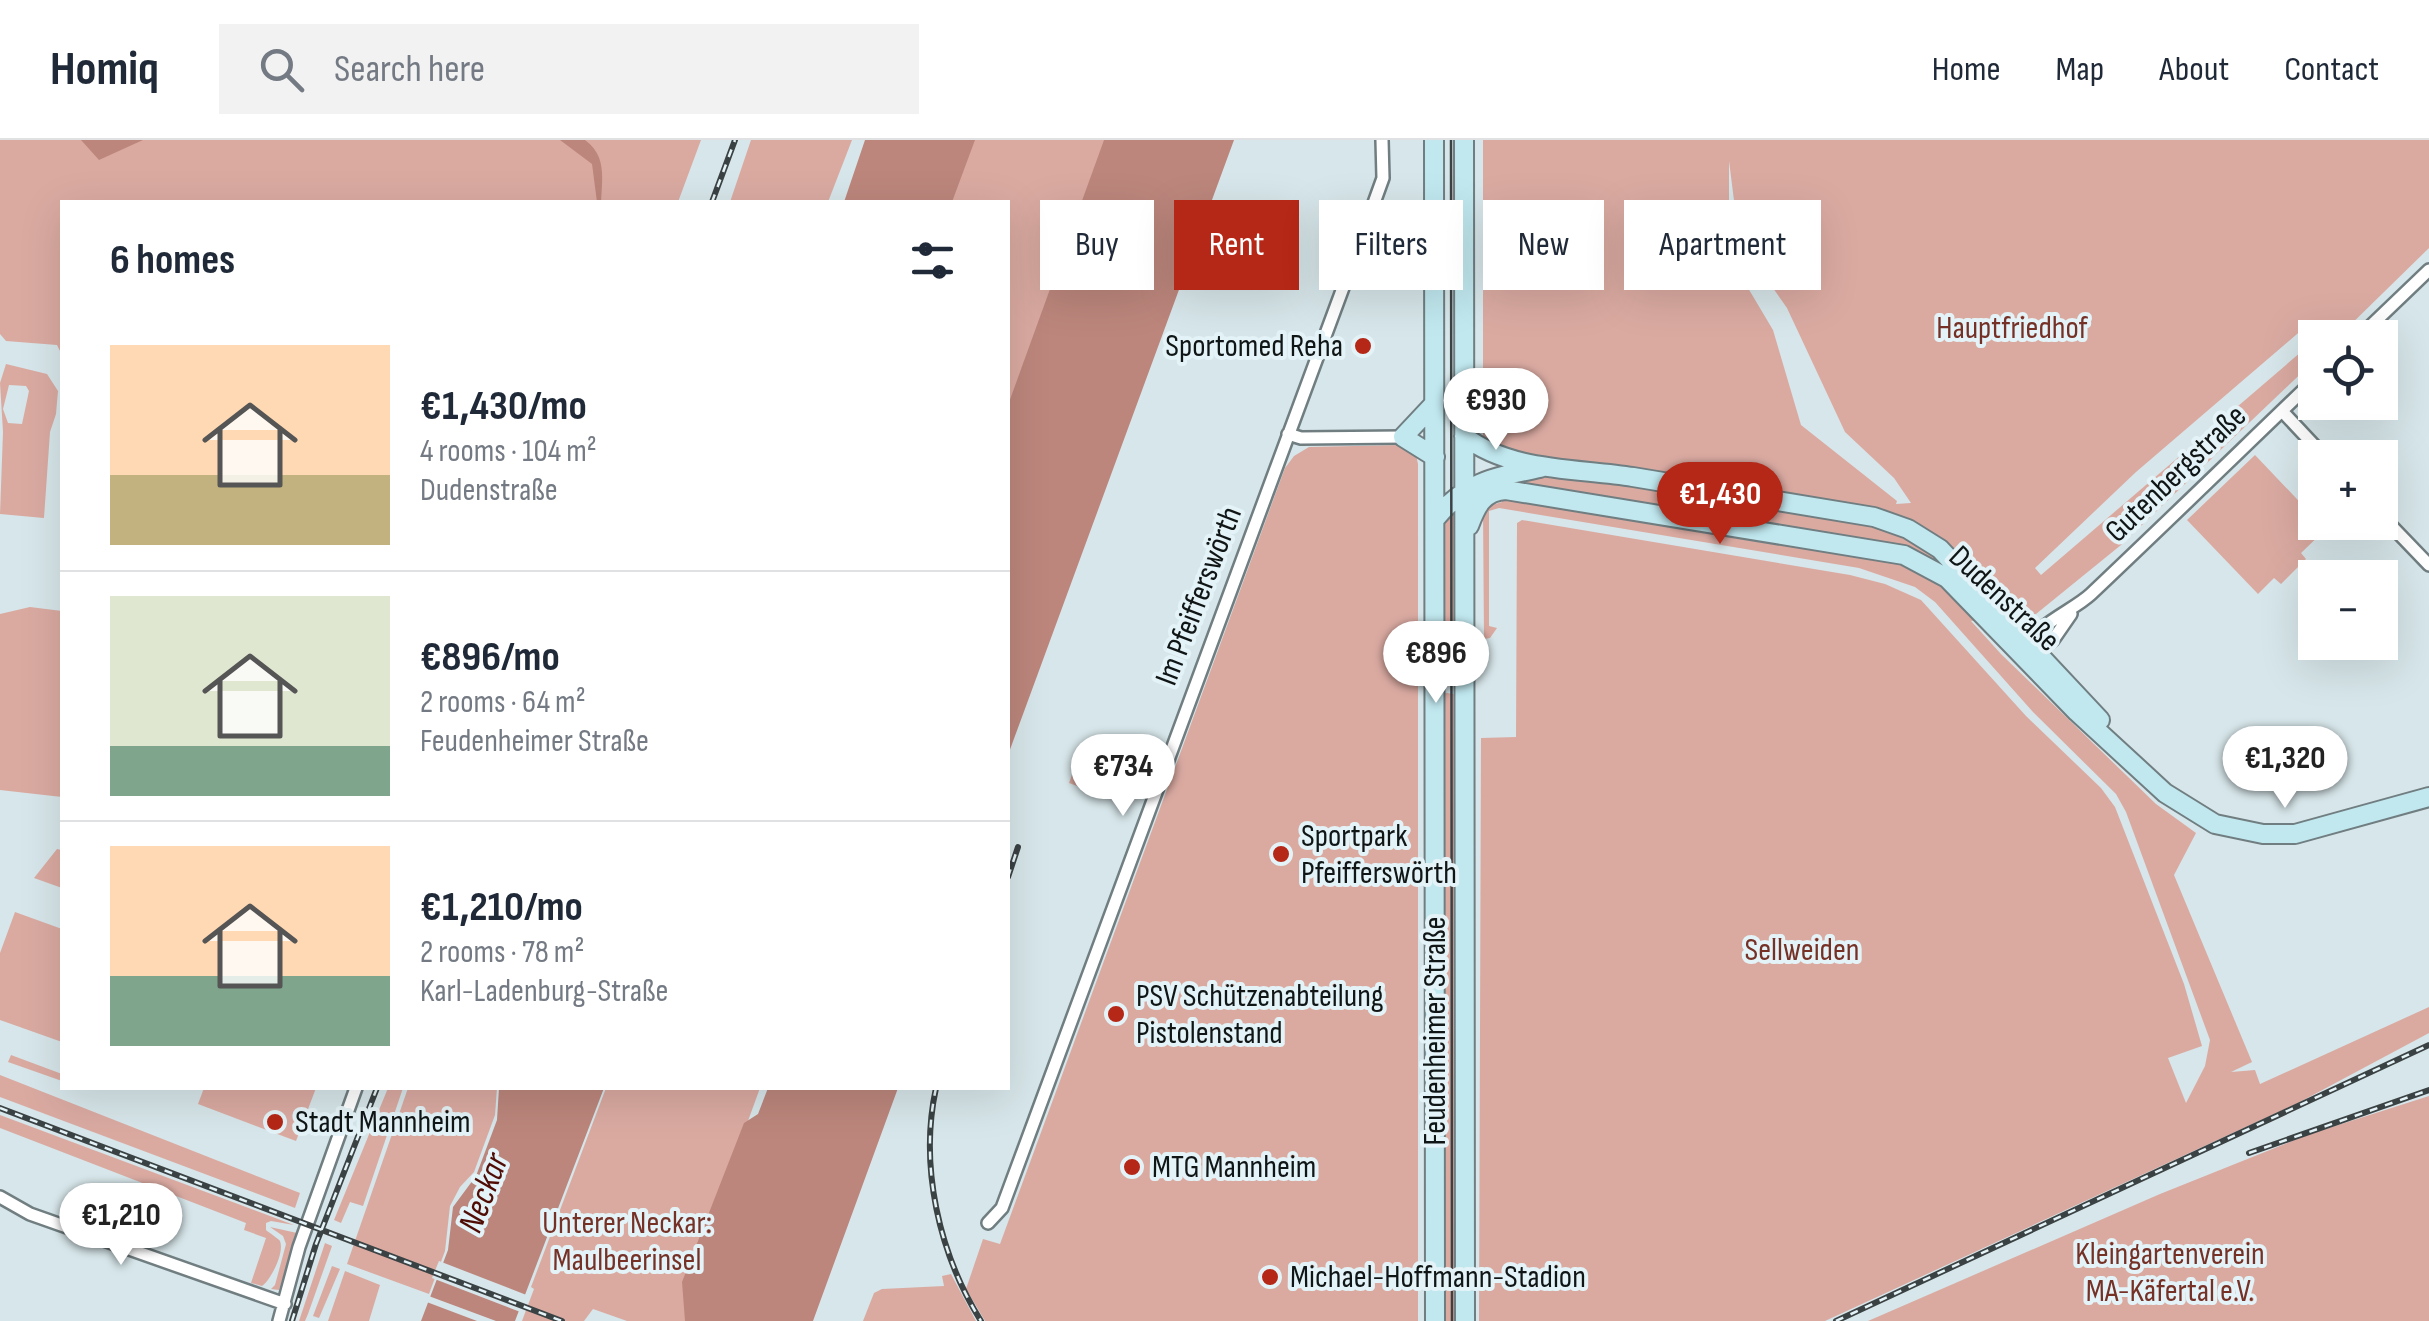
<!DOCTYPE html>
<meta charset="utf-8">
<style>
:root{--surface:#fff;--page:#f2f2f3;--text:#1f2937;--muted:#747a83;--line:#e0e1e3;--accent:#b52716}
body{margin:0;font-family:"Sofia Sans Condensed",sans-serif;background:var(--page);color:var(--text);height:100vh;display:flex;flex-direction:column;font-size:38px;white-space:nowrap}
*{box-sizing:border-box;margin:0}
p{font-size:32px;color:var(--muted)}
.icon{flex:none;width:55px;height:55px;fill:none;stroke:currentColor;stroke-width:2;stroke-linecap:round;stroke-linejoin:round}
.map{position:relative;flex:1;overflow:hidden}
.details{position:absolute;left:60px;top:60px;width:950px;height:890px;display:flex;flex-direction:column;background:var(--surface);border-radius:0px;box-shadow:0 10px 40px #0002}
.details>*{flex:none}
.banner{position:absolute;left:1040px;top:60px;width:950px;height:90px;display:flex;gap:20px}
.tools{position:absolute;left:2298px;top:180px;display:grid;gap:20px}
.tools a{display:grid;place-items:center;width:100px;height:100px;border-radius:0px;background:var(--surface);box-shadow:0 10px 40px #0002;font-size:50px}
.price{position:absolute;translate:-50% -85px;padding:0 22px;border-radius:35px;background:#fff;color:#222;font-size:32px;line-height:65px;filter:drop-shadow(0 2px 5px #0008)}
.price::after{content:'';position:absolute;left:50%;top:60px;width:30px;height:22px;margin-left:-15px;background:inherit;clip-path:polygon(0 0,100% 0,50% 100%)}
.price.current{background:var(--accent);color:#fff}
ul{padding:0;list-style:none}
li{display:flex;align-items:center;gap:30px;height:250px;padding:0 50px}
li+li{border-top:2px solid var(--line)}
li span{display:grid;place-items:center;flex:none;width:280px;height:200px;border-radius:0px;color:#555}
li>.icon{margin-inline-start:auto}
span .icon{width:120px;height:120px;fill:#fffc;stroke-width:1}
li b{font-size:42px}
h2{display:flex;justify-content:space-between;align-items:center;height:120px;padding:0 50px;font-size:42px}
.tag{padding:0 35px;border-radius:0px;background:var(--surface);box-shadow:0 10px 40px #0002;font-size:35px;line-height:90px}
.tag.current{background:var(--accent);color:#fff}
header{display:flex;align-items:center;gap:60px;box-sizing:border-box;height:140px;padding:0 50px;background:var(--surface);border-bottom:2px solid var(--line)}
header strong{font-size:48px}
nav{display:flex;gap:55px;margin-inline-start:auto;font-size:35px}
.search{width:700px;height:90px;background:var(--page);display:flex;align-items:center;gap:25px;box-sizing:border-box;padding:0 35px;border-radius:0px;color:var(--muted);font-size:38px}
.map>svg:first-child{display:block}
</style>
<header>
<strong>Homiq</strong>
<div class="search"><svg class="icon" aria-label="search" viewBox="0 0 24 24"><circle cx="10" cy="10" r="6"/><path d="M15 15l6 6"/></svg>Search here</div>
<nav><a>Home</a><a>Map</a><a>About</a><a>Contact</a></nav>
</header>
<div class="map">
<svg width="2429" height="1181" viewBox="0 0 2429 1181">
<rect width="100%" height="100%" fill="#d7e6ea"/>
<path fill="#daaaa1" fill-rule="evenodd" d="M0,0H701L678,62H62V215L57,205L6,201L0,194Z
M751,0H852L828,62H730Z
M961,0H1105L1008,268V62H937Z
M1453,0H1458V141L1452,139Z
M1483,0H2429V108L2338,197H2318L2329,188L2311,182L2136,332L2035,428L2041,435L2315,200V220L2121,405L2036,474L1971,481L2001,514L2156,664L2196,693L2174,735L2252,922L2231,932L2255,930L2260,944L2429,867V893L2298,963L1825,1181H1479L1481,598L1516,597L1517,383L1522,380L1850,435L1885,444L1921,460L2026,576L2101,648L2115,667L2184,844L2202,906L2168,918L2186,963L2205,926L2210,900L2126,672L2116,654L2033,572L1935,462L1915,447L1859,428L1499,368L1489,371V486L1497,488L1490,498L1484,499L1483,371L1488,366L1502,362V309L1483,304ZM1729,21L1739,100L1787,168L1845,292L1894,338L1911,363L1896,364L1897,361L1801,285L1773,190L1729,116Z
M6,224L47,234L58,251L56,274L50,292L44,378L0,374L3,292L0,243ZM9,245L26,246L29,251L22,284L8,283L3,269Z
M1401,305L1416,315L1418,324V1181H985L966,1149L983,1099L1000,1104L1285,328L1294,316L1309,307Z
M2255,315L2315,378V382L2326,389L2301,413L2306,419L2281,444L2274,438L2258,454L2187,380Z
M1458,362V537L1455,541L1447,537L1441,403L1444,383Z
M30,467L62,471V657L0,650V474Z
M1441,552L1459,555V1181H1441Z
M1084,601L1140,622L1125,664L1069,643Z
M57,709L62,710V748L34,738Z
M15,772L62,789V902L0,880V813Z
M11,915L62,934V941L8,922Z
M0,935L300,1053L295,1068L0,957Z
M204,948H316L296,1001L198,964Z
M388,948H403L363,1066L350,1062L341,1083L334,1080Z
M408,948H497L495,975L474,1032L460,1047L450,1066L445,1111L429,1154L347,1124Z
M606,948H760L686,1151L685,1181H627L593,1169L584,1181H522L534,1149L531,1147Z
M2429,956V1181H1868L2160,1054L2307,995Z
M0,975L294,1085L271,1081L266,1083V1090C268,1092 279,1099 280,1101C285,1114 269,1142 262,1146L251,1143L266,1098L244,1090L246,1083L0,988Z
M270,1087L297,1093L279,1150L271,1149L275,1145L286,1104L283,1096Z
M325,1103L332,1106L308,1174L305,1181H299Z
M332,1126L340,1129L319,1178L313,1176Z
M345,1131L380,1145L369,1181H328Z
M951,1134L976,1181H863L874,1153L882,1149L944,1146L942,1136Z"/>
<path fill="#bc867c" d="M81,0H143L99,20Z
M560,0H585C607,16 602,38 601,62H597L592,24Z
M865,0H975L952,62H844Z
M1104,0H1234L1008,615V265Z
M499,948H604L515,1181H421L448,1110L453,1067L476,1036L497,980Z
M768,948H898L813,1181H685L682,1142L744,983L758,974Z"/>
<path fill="#d7e6ea" d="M439,1121L529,1156L523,1173L432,1138Z
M426,1155L496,1181H477L424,1161Z"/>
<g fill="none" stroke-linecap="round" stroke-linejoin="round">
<defs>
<path id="street" d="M1347,138L1356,141L1373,134L1379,125L1376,115L1357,110
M2358,198L2429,130
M2282,271L2326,318
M1288,294L1301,298L1403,297
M2380,374L2429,425
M2027,509C2034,485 2073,471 2091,454C2166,383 2240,311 2315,239
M2034,515L2053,500L2071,474
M0,1057L30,1074L285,1164
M988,1083L1002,1068L1357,110L1383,38L1382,0
M279,1181L299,1107L356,948"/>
<path id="secondary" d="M1434,0L1435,1181
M1464,0L1465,1181
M1434,264L1403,297L1435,317
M1464,296C1510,332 1577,328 1633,337C1713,350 1794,364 1874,377L1908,389L1940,409L2100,580
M1435,379C1466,341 1495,337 1540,328
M1469,386C1476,367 1483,351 1506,350L1904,415L1947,438L2077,572L2165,653L2215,684L2263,694H2295L2429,657"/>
</defs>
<use href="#street" stroke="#707e81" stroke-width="16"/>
<use href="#secondary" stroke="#707e81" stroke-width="22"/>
<use href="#street" stroke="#fff" stroke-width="11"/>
<use href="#secondary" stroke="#c1e8ef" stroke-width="18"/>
<path stroke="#3b4244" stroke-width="2.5" d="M1451,0L1452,1181"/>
<defs>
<path id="rail" d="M712,62L735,0
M1008,737L1018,707
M936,948C919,1026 939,1114 981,1181
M0,968L562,1181
M2249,1013L2429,950
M292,1181L316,1104L377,948
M1836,1181L2429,905"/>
</defs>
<use href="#rail" stroke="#3b4244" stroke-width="6"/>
<use href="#rail" stroke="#e4f3f7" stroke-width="2.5" stroke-dasharray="8" stroke-linecap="butt"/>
</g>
<g fill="#b52716" stroke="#e4f3f7" stroke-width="4">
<circle cx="1363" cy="206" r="10"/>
<circle cx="1281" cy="714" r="10"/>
<circle cx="1116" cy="874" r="10"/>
<circle cx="275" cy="982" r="10"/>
<circle cx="1132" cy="1027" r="10"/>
<circle cx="1270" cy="1137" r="10"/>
</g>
<g text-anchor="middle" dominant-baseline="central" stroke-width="8" stroke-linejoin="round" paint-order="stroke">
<g font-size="32" fill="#763127" stroke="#e4f3f7">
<text x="2012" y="188">Hauptfriedhof</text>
<text x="1802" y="810">Sellweiden</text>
<text x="627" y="1083">Unterer Neckar:<tspan x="627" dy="37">Maulbeerinsel</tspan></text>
<text x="2170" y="1114">Kleingartenverein<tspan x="2170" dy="37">MA-Käfertal e.V.</tspan></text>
</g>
<g font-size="32" fill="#101516" stroke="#e4f3f7" text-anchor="start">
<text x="1343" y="206" text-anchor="end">Sportomed Reha</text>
<text x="1301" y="696">Sportpark<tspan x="1301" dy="37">Pfeifferswörth</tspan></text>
<text x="1136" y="856">PSV Schützenabteilung<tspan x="1136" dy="37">Pistolenstand</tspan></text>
<text x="295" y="982">Stadt Mannheim</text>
<text x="1152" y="1027">MTG Mannheim</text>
<text x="1290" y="1137">Michael-Hoffmann-Stadion</text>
</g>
<g font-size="32" fill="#101516" stroke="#e4f3f7">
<text transform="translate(2176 334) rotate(-44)">Gutenbergstraße</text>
<text transform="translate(1199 456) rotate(-69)">Im Pfeifferswörth</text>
<text transform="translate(2004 459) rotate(43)">Dudenstraße</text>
<text transform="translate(1435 891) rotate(-90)">Feudenheimer Straße</text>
</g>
<g font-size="35" font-style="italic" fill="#500d06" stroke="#e4f3f7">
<text transform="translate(484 1053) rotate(-69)">Neckar</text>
</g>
</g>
</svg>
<div class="tools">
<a><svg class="icon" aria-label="locate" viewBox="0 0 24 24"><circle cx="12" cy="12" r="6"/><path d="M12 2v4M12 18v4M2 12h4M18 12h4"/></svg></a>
<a>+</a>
<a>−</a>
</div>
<b class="price" style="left:1496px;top:313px">€930</b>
<b class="price current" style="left:1720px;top:407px">€1,430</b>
<b class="price" style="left:1436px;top:566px">€896</b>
<b class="price" style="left:2285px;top:671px">€1,320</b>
<b class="price" style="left:1123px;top:679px">€734</b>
<b class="price" style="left:121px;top:1128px">€1,210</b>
<div class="banner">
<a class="tag">Buy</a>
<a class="tag current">Rent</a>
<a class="tag">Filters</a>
<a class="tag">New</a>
<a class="tag">Apartment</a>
</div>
<section class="details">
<h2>6 homes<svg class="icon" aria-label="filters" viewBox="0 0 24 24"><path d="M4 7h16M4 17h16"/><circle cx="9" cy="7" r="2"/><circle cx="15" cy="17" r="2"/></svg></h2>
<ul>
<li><span style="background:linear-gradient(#ffd9b3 65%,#c2b280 0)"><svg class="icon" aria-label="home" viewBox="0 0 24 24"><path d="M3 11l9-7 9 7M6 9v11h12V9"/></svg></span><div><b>€1,430/mo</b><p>4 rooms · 104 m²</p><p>Dudenstraße</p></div></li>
<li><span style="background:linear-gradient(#dfe7d0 75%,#7fa58c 0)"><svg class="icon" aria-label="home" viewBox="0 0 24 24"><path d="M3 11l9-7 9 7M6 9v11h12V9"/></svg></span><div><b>€896/mo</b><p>2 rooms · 64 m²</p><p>Feudenheimer Straße</p></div></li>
<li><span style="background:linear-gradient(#ffd9b3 65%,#7fa58c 0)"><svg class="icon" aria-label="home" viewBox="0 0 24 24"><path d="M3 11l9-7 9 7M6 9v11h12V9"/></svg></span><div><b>€1,210/mo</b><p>2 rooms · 78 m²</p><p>Karl-Ladenburg-Straße</p></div></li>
</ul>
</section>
</div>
